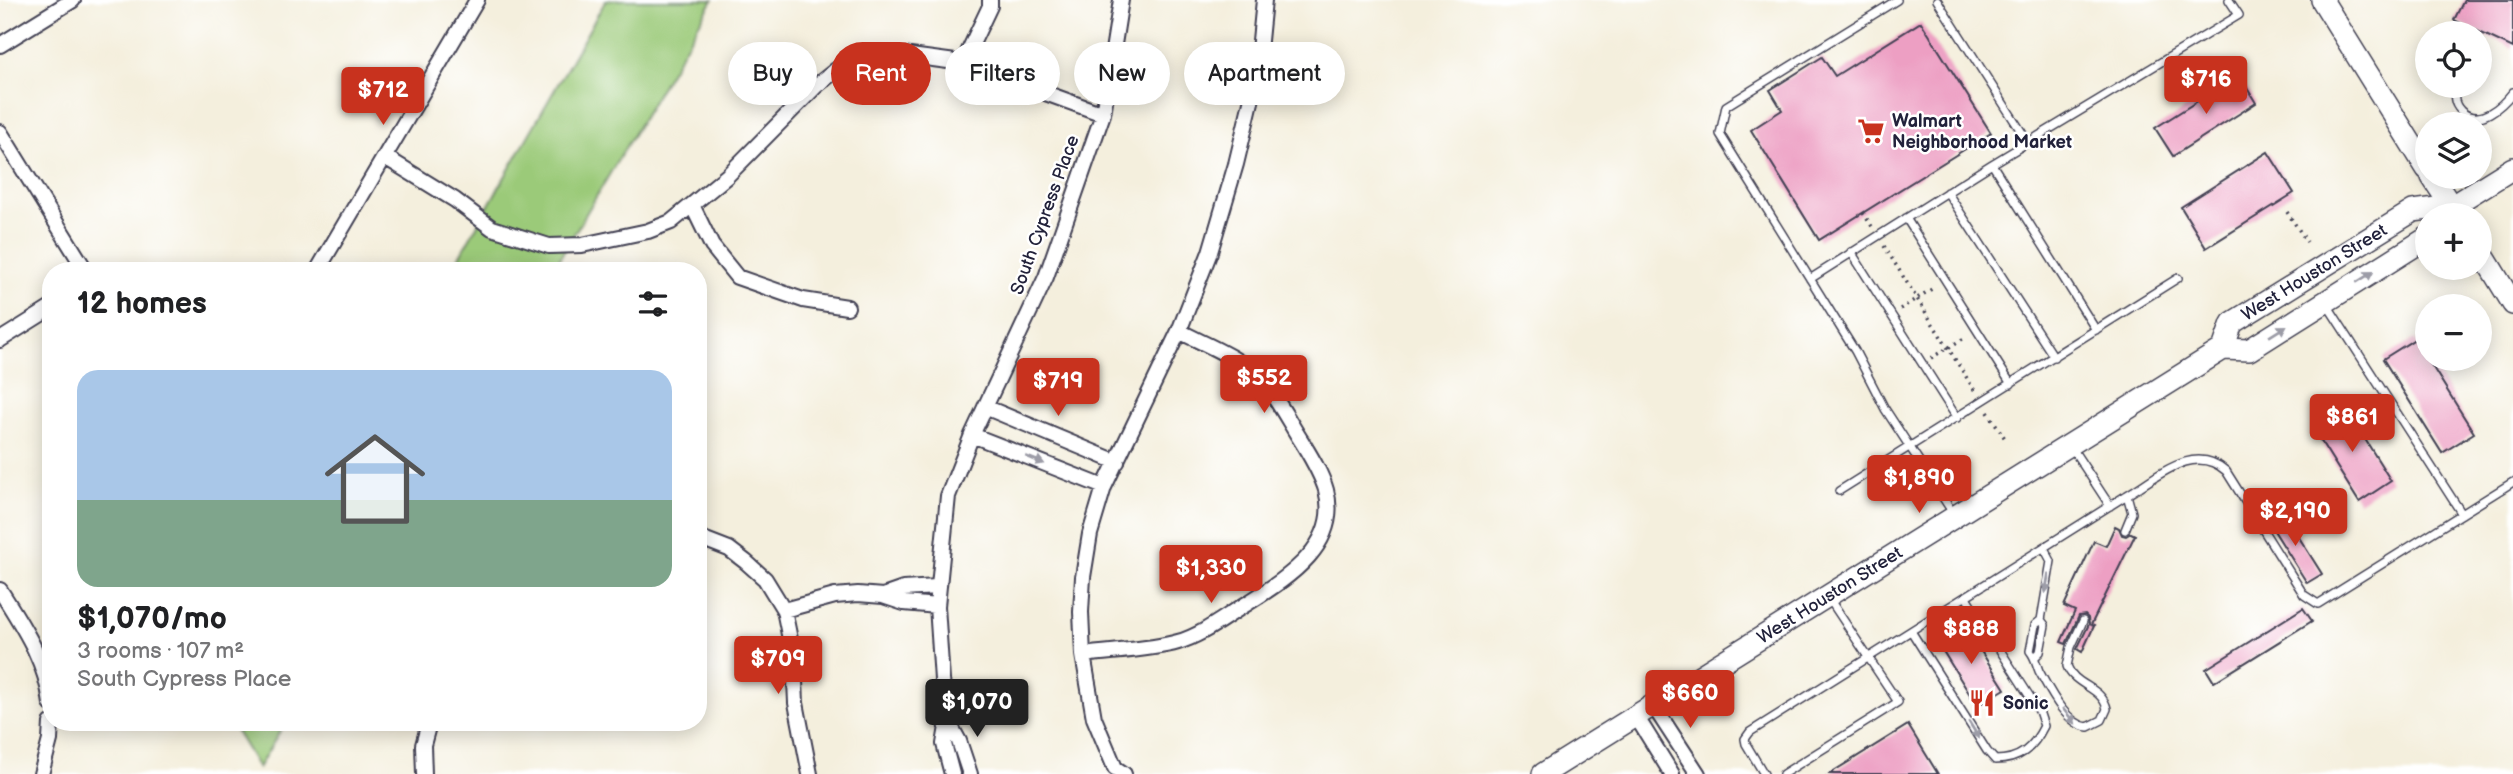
<!DOCTYPE html>
<meta charset="utf-8">
<style>
:root{--surface:#fff;--page:#f2f2f2;--text:#202124;--muted:#757577;--line:#e0e0e0;--accent:#c8321e}
body{margin:0;font-family:"Balsamiq Sans",sans-serif;background:var(--page);color:var(--text);height:100vh;display:flex;flex-direction:column;font-size:26px;white-space:nowrap}
*{box-sizing:border-box;margin:0}
p{font-size:23px;color:var(--muted)}
.icon{flex:none;width:38px;height:38px;fill:none;stroke:currentColor;stroke-width:2;stroke-linecap:round;stroke-linejoin:round}
.map{position:relative;flex:1;overflow:hidden}
.drawer{position:absolute;left:42px;top:262px;width:665px;height:469px;display:flex;flex-direction:column;background:var(--surface);border-radius:28px;box-shadow:0 4px 18px #0003}
.drawer>*{flex:none}
.hud{position:absolute;left:728px;top:42px;width:665px;height:63px;display:flex;gap:14px}
.fabs{position:absolute;left:2415px;top:21px;display:grid;gap:14px}
.fabs a{display:grid;place-items:center;width:77px;height:77px;border-radius:50%;background:var(--surface);box-shadow:0 4px 18px #0003;font-size:35px}
.price{position:absolute;translate:-50% -60px;padding:0 16px;border-radius:7px;background:var(--accent);color:#fff;font-size:23px;line-height:46px;filter:drop-shadow(0 2px 4px #0008)}
.price::after{content:'';position:absolute;left:50%;top:42px;width:21px;height:16px;margin-left:-10px;background:inherit;clip-path:polygon(0 0,100% 0,50% 100%)}
.price.on{background:#222;color:#fff}
ul{padding:0;list-style:none}
li{display:grid;align-content:center;gap:14px;height:371px;padding:0 35px}
li+li{border-top:2px solid var(--line)}
li span{display:grid;place-items:center;height:217px;border-radius:21px;color:#555}
li>.icon{margin-inline-start:auto}
span .icon{width:126px;height:126px;fill:#fffc;stroke-width:1}
li b{font-size:30px}
h2{display:flex;justify-content:space-between;align-items:center;height:84px;padding:0 35px;font-size:30px}
.tag{padding:0 24px;border-radius:32px;background:var(--surface);box-shadow:0 4px 18px #0003;font-size:24px;line-height:63px}
.tag.on{background:var(--accent);color:#fff}
.map>svg:first-child{display:block}
</style>
<div class="map">
<svg width="2513" height="774" viewBox="0 0 2513 774">
<rect width="100%" height="100%" fill="#fff"/>
<filter id="ink" filterUnits="userSpaceOnUse"><feTurbulence type="fractalNoise" baseFrequency=".0143" numOctaves="2"/><feDisplacementMap in="SourceGraphic" scale="14" xChannelSelector="R" yChannelSelector="G"/><feConvolveMatrix kernelMatrix="1 2 1 2 8 2 1 2 1" color-interpolation-filters="sRGB"/></filter>
<filter id="wash" filterUnits="userSpaceOnUse"><feTurbulence type="fractalNoise" baseFrequency=".00686" numOctaves="4" result="noise"/><feDisplacementMap in="SourceGraphic" scale="28" xChannelSelector="R" yChannelSelector="G"/><feGaussianBlur stdDeviation="1.57" result="paint"/><feColorMatrix in="noise" values="0 0 0 0 0 0 0 0 0 0 0 0 0 0 0 0 0 1.4 0 .05"/><feComposite in="paint" operator="in"/></filter>
<g filter="url(#wash)">
<rect width="100%" height="100%" fill="#f4efdd"/>
<path fill="#9bca79" stroke="#5e765a" stroke-width="2" d="M606,0H713L552,271H451Z
M231,723H285L258,768Z"/>
<g id="blocks">
<path fill="#ed9fc3" d="M2464,0H2513V48L2454,20Z
M1921,22L1991,133L1819,240L1751,130L1782,110L1770,90L1822,57L1835,76Z
M2239,75L2256,103L2173,156L2155,128Z
M2268,152L2294,193L2206,248L2181,207Z
M2415,339L2474,433L2442,453L2383,359Z
M2345,407L2391,481L2359,502L2312,427Z
M2283,512L2322,574L2307,583L2268,521Z
M2115,526L2119,528L2122,535L2126,536L2131,533L2135,535L2091,625L2094,626L2082,652L2077,649L2089,624L2088,618L2085,615L2079,616L2066,644L2061,642L2075,611L2064,606L2094,541L2106,546Z
M2303,608L2312,621L2214,682L2206,669Z
M1965,626L2005,689L1977,706L1938,643Z
M1908,725L1938,774H1829Z"/>
</g>
</g>
<g filter="url(#ink)">
<use href="#blocks" fill-opacity="0" stroke="#424153" stroke-width="2"/>
<g fill="none" stroke-linecap="round" stroke-linejoin="round">
<defs>
<path id="service" d="M1897,0L1726,106L1720,134L1855,351L1885,409L1953,513
M1937,0L2028,142
M2456,86C2454,96 2453,103 2461,111C2479,128 2502,106 2513,92
M1947,192L2054,357
M1906,218L2011,384
M1851,252L1957,418
M1810,279L1992,164
M2326,303L2462,514
M2096,330L1992,164L2239,15L2229,0
M2072,448L2110,506
M1839,491L2178,278
M2125,530L2132,513L2127,495
M2041,620L2035,625L2030,651C2035,657 2036,663 2039,671C2049,689 2066,725 2088,727L2102,720L2107,709C2103,687 2074,686 2067,666L2071,647L2083,621
M1911,631L1987,751L1995,760C2020,760 2033,748 2044,726L2039,711L1966,597
M2035,657L2040,652L2045,625L2041,620L2051,561L2044,548
M1764,774L1746,744L1745,739L1750,732L2127,495C2158,477 2194,442 2226,471L2304,595L2318,604L2513,482
M1783,774L1898,702L1828,597"/>
<path id="minor" d="M0,45L73,0
M963,63L990,6V0
M0,132L86,271
M385,157L455,200L492,228L549,246L582,245L648,231L671,222L727,176L816,86L836,70L855,60L903,55L963,63L1103,114
M692,205L712,246L737,277L803,300L847,307
M317,271L477,0
M0,340L51,308
M985,407L1117,462
M972,435L1104,487
M698,537L729,549L746,562L765,579L784,610L794,659L796,703L810,774
M0,590C23,627 46,660 51,704
M883,596L903,589L937,587
M784,610L835,596L858,594L883,596L904,603L937,606
M1083,655C1112,651 1151,650 1178,642C1203,635 1226,616 1248,603C1287,578 1341,545 1326,490C1321,473 1311,457 1302,442C1289,422 1277,397 1261,380C1239,357 1206,345 1179,331
M1653,705L1698,774
M1636,716L1672,774
M948,721L959,741L970,774
M41,774L50,740L51,723
M424,774L423,745L429,723
M952,774L944,744L948,721L942,680L937,606L948,496L972,435L1046,277L1103,114L1121,0
M1124,774L1115,768L1094,718L1083,655L1081,612L1083,577L1090,534L1104,487L1179,331L1210,252L1236,164L1256,81L1264,0"/>
<g id="secondary">
<path d="M2322,0L2427,169"/>
<path d="M2432,177L2457,215"/>
<path d="M2445,215L2452,206L2513,168"/>
<path d="M2480,250L2513,304"/>
<path id="s1" d="M2223,349L2232,323L2413,211L2452,206"/>
<path id="s2" d="M1543,774L2223,349L2249,350L2427,238"/>
</g>
</defs>
<use href="#service" stroke="#424153" stroke-width="10"/>
<use href="#minor" stroke="#424153" stroke-width="18"/>
<use href="#secondary" stroke="#424153" stroke-width="24"/>
<path stroke="#424153" stroke-width="3.5" stroke-dasharray="2 5" stroke-linecap="butt" d="M2480,40L2483,34
M2287,212L2307,242
M1863,213L1873,228
M1884,246L1975,391
M1900,309L1935,287
M1931,358L1966,337
M1988,412L2006,440"/>
<use href="#service" stroke="#fff" stroke-width="7"/>
<use href="#minor" stroke="#fff" stroke-width="14"/>
<use href="#secondary" stroke="#fff" stroke-width="21"/>
</g>
<defs><path id="oneway-solid" d="M-6-.8H1V-3.2L6.5 0L1 3.2V.8H-6Z" transform="scale(1.75)"/></defs>
<g fill="#9c9ca7">
<use href="#oneway-solid" transform="translate(2365 277) rotate(-32)"/>
<use href="#oneway-solid" transform="translate(2278 331) rotate(-32)"/>
<use href="#oneway-solid" transform="translate(1035 460) rotate(22)"/>
<use href="#oneway-solid" transform="translate(2047 583) rotate(99)"/>
<use href="#oneway-solid" transform="translate(2069 716) rotate(50)"/>
<use href="#oneway-solid" transform="translate(1974 730) rotate(58)"/>
</g>
</g>
<defs>
<symbol id="supermarket-bare" viewBox="-9 -9 18 18"><path d="M-6-5.5h2.5l.6 2H6L4.5 2H-2.5L-4.4-4H-6ZM-1.5 3.2a1.3 1.3 0 1 0 .1 0ZM3 3.2a1.3 1.3 0 1 0 .1 0Z" fill="#c8321e" stroke="#fff" stroke-width="2.5" paint-order="stroke"/></symbol>
<symbol id="restaurant-bare" viewBox="-9 -9 18 18"><path d="M-5-6h1v4h1v-4h1v4h1v-4h1v5L-1.5 .5V6h-2V.5L-5-1ZM5-6V6H3V1.5H1.5Q1.5-4 5-6Z" fill="#c8321e" stroke="#fff" stroke-width="2.5" paint-order="stroke"/></symbol>
</defs>
<g fill-rule="evenodd">
<use href="#supermarket-bare" x="1852" y="112" width="38" height="38"/>
<use href="#restaurant-bare" x="1963" y="684" width="38" height="38"/>
</g>
<g text-anchor="middle" dominant-baseline="central" stroke-width="5" stroke-linejoin="round" paint-order="stroke">
<g font-size="18" font-weight="bold" fill="#22223b" stroke="#fff" text-anchor="start">
<text x="1892" y="121">Walmart<tspan x="1892" dy="21">Neighborhood Market</tspan></text>
<text x="2003" y="703">Sonic</text>
</g>
<g font-size="18" fill="#22223b" stroke="#fff">
<text transform="translate(1045 215) rotate(-70)">South Cypress Place</text>
<text stroke="none"><textPath href="#s1" startOffset="124">West Houston Street</textPath></text>
<text stroke="none"><textPath href="#s2" startOffset="338">West Houston Street</textPath></text>
</g>
</g>
</svg>
<div class="fabs">
<a><svg class="icon" aria-label="locate" viewBox="0 0 24 24"><circle cx="12" cy="12" r="6"/><path d="M12 2v4M12 18v4M2 12h4M18 12h4"/></svg></a>
<a><svg class="icon" aria-label="layers" viewBox="0 0 24 24"><path d="M12 4l9 5-9 5-9-5zM3 14l9 5 9-5"/></svg></a>
<a>+</a>
<a>−</a>
</div>
<b class="price" style="left:2206px;top:116px">$716</b>
<b class="price" style="left:383px;top:127px">$712</b>
<b class="price" style="left:1264px;top:415px">$552</b>
<b class="price" style="left:1058px;top:418px">$719</b>
<b class="price" style="left:2352px;top:454px">$861</b>
<b class="price" style="left:1919px;top:515px">$1,890</b>
<b class="price" style="left:2295px;top:548px">$2,190</b>
<b class="price" style="left:1211px;top:605px">$1,330</b>
<b class="price" style="left:1971px;top:666px">$888</b>
<b class="price" style="left:778px;top:696px">$709</b>
<b class="price" style="left:1690px;top:730px">$660</b>
<b class="price on" style="left:977px;top:739px">$1,070</b>
<div class="hud">
<a class="tag">Buy</a>
<a class="tag on">Rent</a>
<a class="tag">Filters</a>
<a class="tag">New</a>
<a class="tag">Apartment</a>
</div>
<section class="drawer">
<h2>12 homes<svg class="icon" aria-label="filters" viewBox="0 0 24 24"><path d="M4 7h16M4 17h16"/><circle cx="9" cy="7" r="2"/><circle cx="15" cy="17" r="2"/></svg></h2>
<ul>
<li><span style="background:linear-gradient(#a9c7e8 60%,#7fa58c 0)"><svg class="icon" aria-label="home" viewBox="0 0 24 24"><path d="M3 11l9-7 9 7M6 9v11h12V9"/></svg></span><div><b>$1,070/mo</b><p>3 rooms · 107 m²</p><p>South Cypress Place</p></div></li>
</ul>
</section>
</div>
